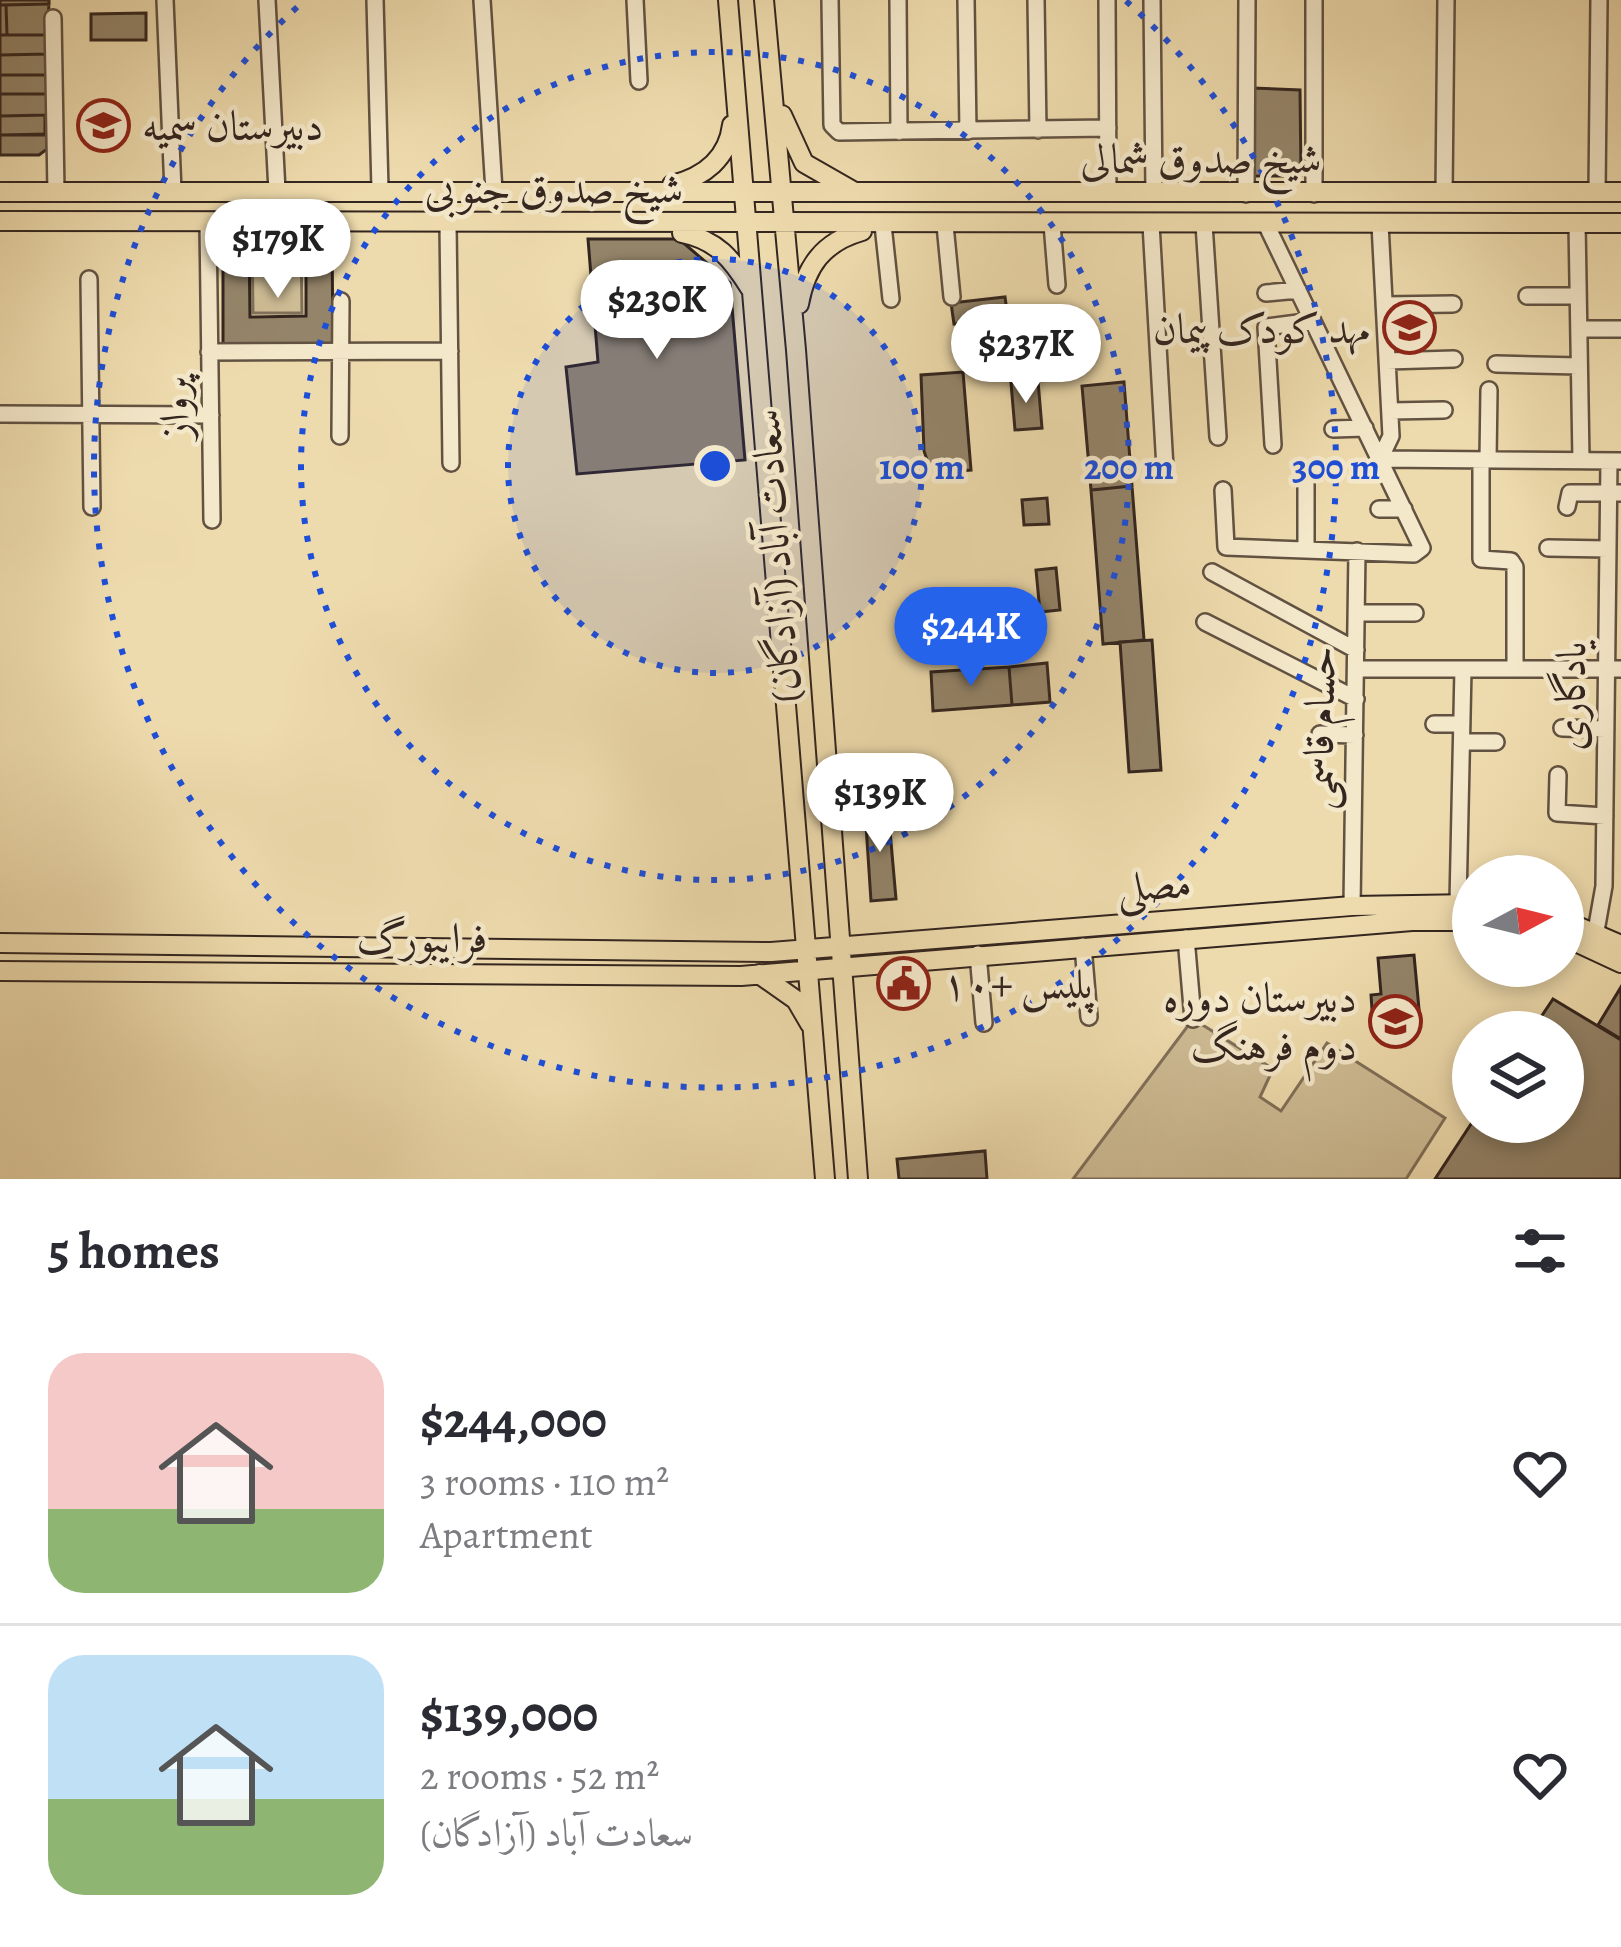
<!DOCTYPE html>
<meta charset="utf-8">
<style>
:root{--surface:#fff;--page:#f2f2f3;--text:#2b2b33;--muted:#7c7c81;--line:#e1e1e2;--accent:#2563eb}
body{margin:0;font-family:Alegreya,Amiri,serif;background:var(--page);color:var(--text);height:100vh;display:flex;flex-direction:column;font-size:45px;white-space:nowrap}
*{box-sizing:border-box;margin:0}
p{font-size:39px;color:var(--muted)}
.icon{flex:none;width:66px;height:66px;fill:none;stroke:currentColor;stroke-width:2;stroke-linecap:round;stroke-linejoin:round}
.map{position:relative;height:1179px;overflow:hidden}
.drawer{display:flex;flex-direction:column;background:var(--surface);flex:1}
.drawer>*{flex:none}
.needle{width:78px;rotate:83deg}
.buttons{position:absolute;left:1452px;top:855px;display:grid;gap:24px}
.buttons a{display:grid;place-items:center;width:132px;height:132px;border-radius:50%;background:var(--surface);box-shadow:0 6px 18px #0003;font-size:60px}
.price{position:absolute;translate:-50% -102px;padding:0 27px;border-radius:42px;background:#fff;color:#222;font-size:39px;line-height:78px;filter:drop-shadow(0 3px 6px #0008)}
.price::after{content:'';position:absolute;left:50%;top:72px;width:36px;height:27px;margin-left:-18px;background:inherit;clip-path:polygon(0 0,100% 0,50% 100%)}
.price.current{background:var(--accent);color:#fff}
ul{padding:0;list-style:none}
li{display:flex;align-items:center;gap:36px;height:300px;padding:0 48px}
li+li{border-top:3px solid var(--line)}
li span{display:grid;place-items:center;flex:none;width:336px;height:240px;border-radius:36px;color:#555}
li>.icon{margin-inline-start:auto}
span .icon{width:144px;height:144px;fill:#fffc;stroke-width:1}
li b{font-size:51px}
h2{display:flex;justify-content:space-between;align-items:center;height:144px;padding:0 48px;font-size:51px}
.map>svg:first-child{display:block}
</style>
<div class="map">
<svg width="1621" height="1179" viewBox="0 0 1621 1179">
<rect width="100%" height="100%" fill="#eedbad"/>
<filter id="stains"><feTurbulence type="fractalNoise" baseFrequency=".00167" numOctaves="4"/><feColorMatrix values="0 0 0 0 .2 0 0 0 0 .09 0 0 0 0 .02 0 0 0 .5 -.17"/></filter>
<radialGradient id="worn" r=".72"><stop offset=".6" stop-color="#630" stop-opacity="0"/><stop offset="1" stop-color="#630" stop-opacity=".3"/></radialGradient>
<path fill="#cebc95" stroke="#80705a" stroke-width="3" d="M252,238H301L302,313H253Z
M1193,1019L1273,1069L1260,1097L1281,1111L1327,1043L1445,1118L1406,1179H1073Z"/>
<path fill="#948469" stroke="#33251f" stroke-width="3" d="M0,0H49V4L0,5Z
M49,4L47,35H7L6,5Z
M0,5H6L7,35H0Z
M146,13V40H91V14Z
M0,35H47V54L0,55Z
M47,54V75H0V55Z
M0,75H47V94H0Z
M1252,88L1300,90L1301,176H1253Z
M0,94H47V115L0,116Z
M45,115V135H0V116Z
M47,134V149L39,155H0V135Z
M223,237H249L250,317L306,316V238H332L333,346H223Z
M588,239H679L730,283L745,460L577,474L566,367L598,362Z
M1005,297L1008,318L954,324L951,303Z
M963,372L971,470L943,472L928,463L924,451L921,375Z
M1038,381L1042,428L1015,430L1011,383Z
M1124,382L1132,486L1091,490L1082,386Z
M1132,486L1144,640L1103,644L1091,490Z
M1047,498L1049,524L1024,525L1022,500Z
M1056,568L1060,610L1040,612L1036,570Z
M1152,640L1161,770L1129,772L1120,642Z
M1047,663L1050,702L1012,705L1009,667Z
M1009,667L1012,705L933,711L931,672Z
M888,808L896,899L871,901L865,810Z
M1414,955L1420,1020L1373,1024L1371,995L1381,994L1378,958Z
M1621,987V1039L1598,1025Z
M1553,999L1621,1040V1179H1435L1473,1121L1563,1122V1032H1531Z
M985,1151L987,1179H899L897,1159Z"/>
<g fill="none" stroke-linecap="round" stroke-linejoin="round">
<defs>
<path id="minor" d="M165,0L173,191
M267,0L277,191
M375,0L380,189
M482,0L494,191
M635,0L639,81
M830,0L832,125L839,132L1108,128
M898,0L899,132
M966,0L968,131
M1036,0L1038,130
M1107,0L1108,193
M1152,0L1154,193
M1314,0V194
M53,18L56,192
M1597,192L1599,0
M1444,193L1446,0
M1246,194L1247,0
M208,223L212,520
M1577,223L1581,460
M448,224L451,463
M1052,224L1057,285
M1151,224L1165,468
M1204,224L1218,437
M883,225L891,299
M945,225L952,297
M89,279L92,507
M1266,293L1298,290
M1527,296H1578
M1384,305L1453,304
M1579,329H1621
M209,352L450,351
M1387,361L1454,359
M1496,364L1579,366
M1390,411L1444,410
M0,414L211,415
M1333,429L1365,428
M340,436L341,301
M1273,445L1266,327L1313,321
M1380,459L1621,461
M1380,459L1391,436L1380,224
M1481,460V559L1511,561L1515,567V669
M1488,460L1489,390
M1306,472V549
M1223,490L1226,547L1414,554L1422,548L1266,224
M1567,507L1570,493H1621
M1379,509H1404
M1548,548L1608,549
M1212,572L1356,650
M1357,613H1415
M1205,622L1356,699
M1356,669H1621
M1434,724H1462
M1562,728L1606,729
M1320,734L1355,735
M1462,742H1496
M1558,775L1557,813L1605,816
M1513,876V865
M1458,903L1463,669
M1352,906L1357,551
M1596,931L1604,886L1609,461
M1186,938L1193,1019
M1083,946L1089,1017
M978,954L984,1023"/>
<path id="major" d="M728,0L825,1179
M764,0L796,350L858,1179
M782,115L804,163L853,191
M672,185C704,177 728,158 732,125
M0,192H1621
M0,221L1621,223
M682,233C717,240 732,259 750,288
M799,304C806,266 823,242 862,231
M1563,920L1621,945
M1563,936L1621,963
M0,943L771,952L1352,906L1473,904
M0,971L741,976L1412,921H1473
M759,974L796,1000L810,1024"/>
</defs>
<use href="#minor" stroke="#625242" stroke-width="20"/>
<use href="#major" stroke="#33251f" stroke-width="22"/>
<use href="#minor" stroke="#f4e8ca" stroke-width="15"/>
<use href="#major" stroke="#eedbad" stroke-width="18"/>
</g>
<circle cx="715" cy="466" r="207" fill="#1d4ed8" fill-opacity=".12"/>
<g fill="none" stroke="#1d4ed8" stroke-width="6" stroke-dasharray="6 12">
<circle cx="715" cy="466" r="207"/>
<circle cx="715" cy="466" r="414"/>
<path d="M1126 1A621 621 0 1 1 304 1"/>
</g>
<defs>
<symbol id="school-ring" viewBox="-11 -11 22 22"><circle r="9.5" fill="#f4e8ca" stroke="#8f2418" stroke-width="1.5"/><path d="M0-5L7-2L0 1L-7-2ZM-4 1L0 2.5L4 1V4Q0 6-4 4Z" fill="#8f2418"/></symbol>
<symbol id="civic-ring" viewBox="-11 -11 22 22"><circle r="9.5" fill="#f4e8ca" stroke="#8f2418" stroke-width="1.5"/><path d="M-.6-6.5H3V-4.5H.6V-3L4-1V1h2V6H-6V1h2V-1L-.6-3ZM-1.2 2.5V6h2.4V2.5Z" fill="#8f2418"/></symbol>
</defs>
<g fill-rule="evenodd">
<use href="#school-ring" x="74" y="96" width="59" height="59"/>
<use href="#school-ring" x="1380" y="298" width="59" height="59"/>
<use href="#civic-ring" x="874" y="954" width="59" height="59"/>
<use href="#school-ring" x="1366" y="992" width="59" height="59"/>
</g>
<g text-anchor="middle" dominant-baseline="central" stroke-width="9" stroke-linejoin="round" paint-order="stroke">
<g font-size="42" fill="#33251f" stroke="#f4e8ca" text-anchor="start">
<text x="142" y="125">دبیرستان سمیه</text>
<text x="1370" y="328" text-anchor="end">مهد کودک پیمان</text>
<text x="942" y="983">پلیس +۱۰</text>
<text x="1357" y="997" text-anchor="end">دبیرستان دوره<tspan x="1357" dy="48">دوم فرهنگ</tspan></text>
</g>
<g font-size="42" fill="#33251f" stroke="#f4e8ca">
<text x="1201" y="158">شیخ صدوق شمالی</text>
<text x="554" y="188">شیخ صدوق جنوبی</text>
<text transform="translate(174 408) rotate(-91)">پرواز</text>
<text transform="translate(775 556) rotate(-94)">سعادت آباد (آزادگان)</text>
<text transform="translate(1570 696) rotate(-89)">یادگاری</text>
<text transform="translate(1319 728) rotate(-89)">حسام قاسمی</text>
<text transform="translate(1154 885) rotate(-4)">مصلی</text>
<text x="422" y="937">فرایبورگ</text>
</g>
</g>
<circle cx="715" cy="466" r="18" fill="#1d4ed8" stroke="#f4e8ca" stroke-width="6"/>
<g font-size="36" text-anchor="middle" font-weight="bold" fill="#1d4ed8" stroke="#f4e8ca" stroke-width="9" stroke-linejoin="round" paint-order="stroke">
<text x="922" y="479">100 m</text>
<text x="1129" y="479">200 m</text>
<text x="1336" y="479">300 m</text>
</g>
<rect width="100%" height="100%" filter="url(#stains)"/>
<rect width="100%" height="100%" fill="url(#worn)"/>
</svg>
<div class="buttons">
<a><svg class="needle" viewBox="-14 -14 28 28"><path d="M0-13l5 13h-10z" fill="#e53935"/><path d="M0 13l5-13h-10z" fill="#7c7c81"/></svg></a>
<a><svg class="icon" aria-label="layers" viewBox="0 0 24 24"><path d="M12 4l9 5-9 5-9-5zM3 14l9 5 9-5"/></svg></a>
</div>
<b class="price" style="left:278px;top:301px">$179K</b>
<b class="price" style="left:657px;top:362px">$230K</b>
<b class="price" style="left:1026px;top:406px">$237K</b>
<b class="price current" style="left:971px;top:689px">$244K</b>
<b class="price" style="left:880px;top:855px">$139K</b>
</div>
<section class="drawer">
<h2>5 homes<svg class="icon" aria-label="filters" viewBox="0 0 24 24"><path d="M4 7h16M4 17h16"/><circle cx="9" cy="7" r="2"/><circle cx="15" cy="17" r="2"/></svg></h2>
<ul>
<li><span style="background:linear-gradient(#f6c9c9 65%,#8fb573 0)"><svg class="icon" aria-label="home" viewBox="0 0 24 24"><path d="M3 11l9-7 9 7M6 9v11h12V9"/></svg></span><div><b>$244,000</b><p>3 rooms · 110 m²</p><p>Apartment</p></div><svg class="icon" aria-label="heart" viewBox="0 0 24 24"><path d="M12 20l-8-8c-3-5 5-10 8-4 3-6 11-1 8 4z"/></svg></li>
<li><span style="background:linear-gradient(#bfe0f5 60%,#8fb573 0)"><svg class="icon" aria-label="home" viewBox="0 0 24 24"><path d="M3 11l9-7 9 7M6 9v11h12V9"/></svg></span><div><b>$139,000</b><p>2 rooms · 52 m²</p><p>سعادت آباد (آزادگان)</p></div><svg class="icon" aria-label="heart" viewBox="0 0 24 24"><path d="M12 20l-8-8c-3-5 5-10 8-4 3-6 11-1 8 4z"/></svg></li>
</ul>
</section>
